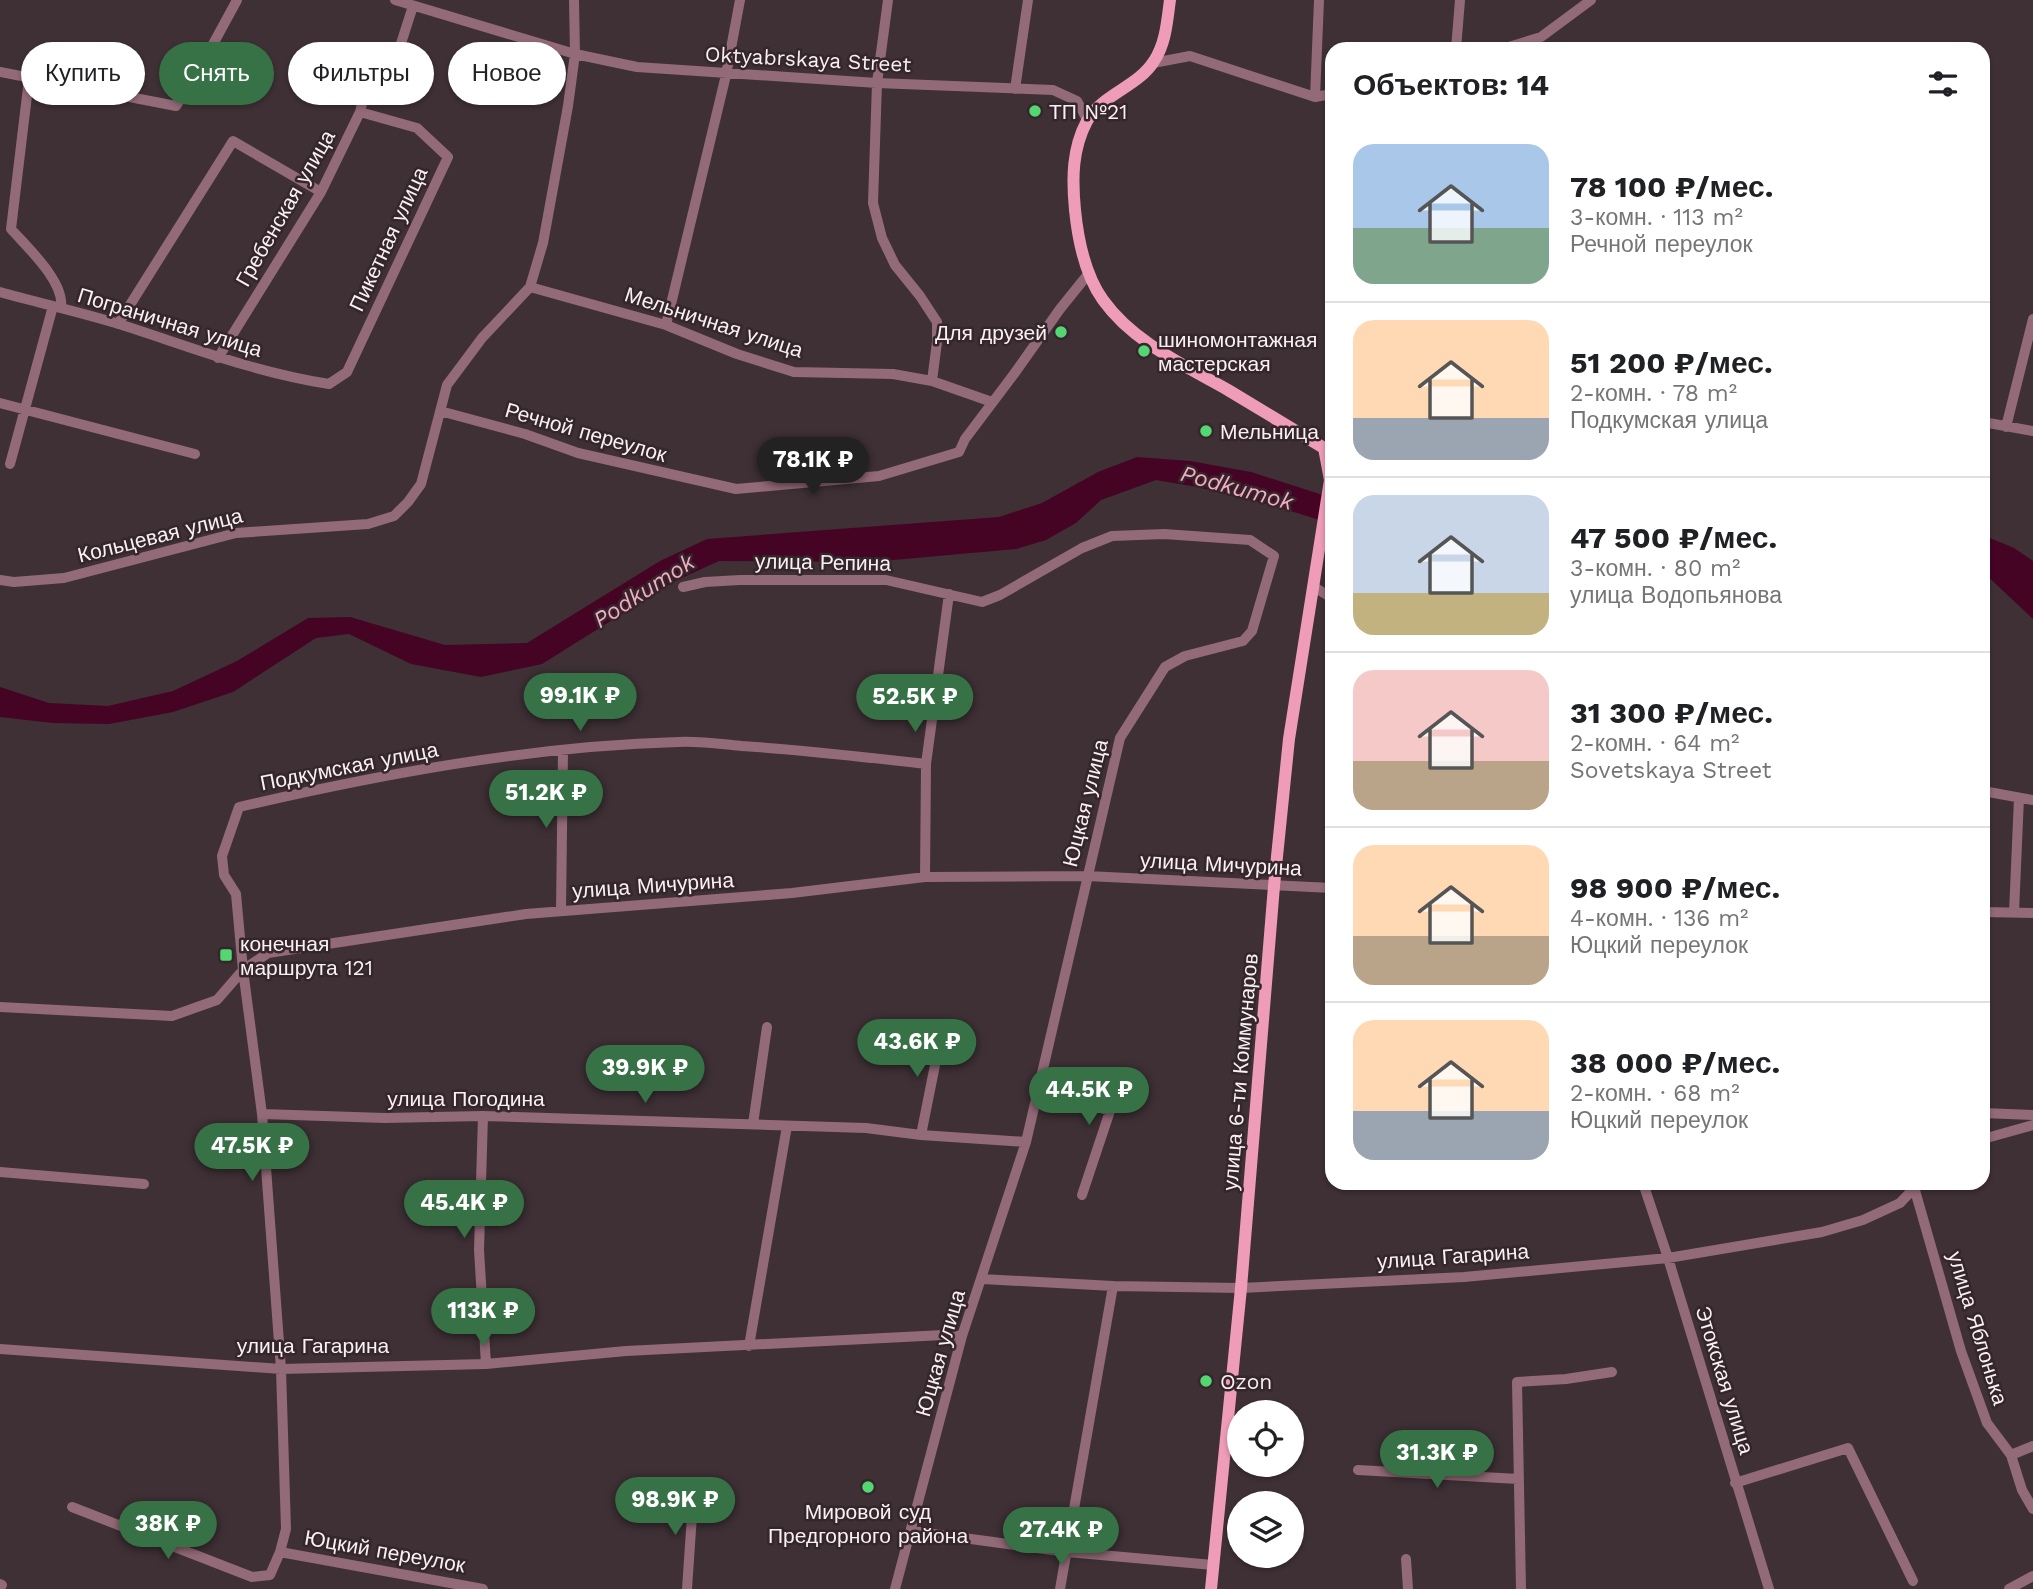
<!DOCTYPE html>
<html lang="ru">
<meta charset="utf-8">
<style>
:root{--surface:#fff;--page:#f2f2f2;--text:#202124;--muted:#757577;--line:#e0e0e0;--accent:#377247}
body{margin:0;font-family:"Work Sans",sans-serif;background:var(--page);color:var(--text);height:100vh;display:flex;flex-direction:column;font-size:26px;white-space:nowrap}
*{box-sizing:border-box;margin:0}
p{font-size:23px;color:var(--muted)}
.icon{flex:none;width:38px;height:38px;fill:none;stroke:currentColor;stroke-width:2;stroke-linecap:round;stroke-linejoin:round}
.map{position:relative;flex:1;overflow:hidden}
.panel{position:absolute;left:1325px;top:42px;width:665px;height:1148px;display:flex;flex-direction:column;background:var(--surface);border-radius:21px;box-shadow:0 2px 5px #0004}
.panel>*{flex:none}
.banner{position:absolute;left:21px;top:42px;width:665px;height:63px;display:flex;gap:14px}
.fabs{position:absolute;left:1227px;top:1400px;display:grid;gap:14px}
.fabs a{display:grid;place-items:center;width:77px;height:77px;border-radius:50%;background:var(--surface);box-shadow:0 2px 5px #0004;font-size:35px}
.price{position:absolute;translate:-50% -60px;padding:0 16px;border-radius:24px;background:var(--accent);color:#fff;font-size:23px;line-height:46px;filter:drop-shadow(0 2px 4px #0008)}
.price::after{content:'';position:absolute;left:50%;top:42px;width:21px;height:16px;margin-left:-10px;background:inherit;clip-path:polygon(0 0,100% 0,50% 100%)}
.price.active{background:#222;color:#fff}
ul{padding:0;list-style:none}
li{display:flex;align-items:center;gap:21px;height:175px;padding:0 28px}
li+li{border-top:2px solid var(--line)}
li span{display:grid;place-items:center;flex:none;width:196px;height:140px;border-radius:21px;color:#555}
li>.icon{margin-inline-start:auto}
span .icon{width:84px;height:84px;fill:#fffc;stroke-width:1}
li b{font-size:30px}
h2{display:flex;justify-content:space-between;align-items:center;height:84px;padding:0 28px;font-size:30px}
.tag{padding:0 24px;border-radius:32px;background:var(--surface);box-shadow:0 2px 5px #0004;font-size:24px;line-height:63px}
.tag.active{background:var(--accent);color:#fff}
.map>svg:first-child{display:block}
</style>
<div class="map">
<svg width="2033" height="1589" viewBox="0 0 2033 1589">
<rect width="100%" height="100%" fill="#3e3035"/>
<path fill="#450423" d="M1137,457L1190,461L1251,472L1332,498V524L1275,506L1197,487L1156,480L1101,500L1076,523L1046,540L1016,549L871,562L719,561L673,582L542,664L481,677L411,664L349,634L316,638L233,692L173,712L109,724L53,723L0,717V687L49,703L108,706L173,691L237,661L308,618L350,617L445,645L527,643L660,561L707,539L999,517L1042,503L1098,472Z
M1983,530L1990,538L2014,548L2033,561V619L1983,572Z"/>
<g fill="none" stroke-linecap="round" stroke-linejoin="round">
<path stroke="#936a77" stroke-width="10" d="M395,0L575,54L637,67L877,83L1053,90L1077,101L1088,121
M888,0L877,83L873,203L882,238L895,265L920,296L937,322V342L932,381L992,402
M1456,49L1460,0
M1502,49L1541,37L1591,0
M1153,63L1190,56L1315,97L1332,94
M0,72L176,106L193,81L237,0
M29,79L11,229C28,248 65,282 61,308
M1015,89L1028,0
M1315,97L1319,0
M530,287L666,325L737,354L794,372L893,374L932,381
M0,292C39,303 80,312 119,324C191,347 253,372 329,384L347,372L448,157L417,128L360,112
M118,324L233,141L321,192
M666,325L726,75L740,0
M218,358L321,192L360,112L370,72C378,66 388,66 396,59L413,6
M0,403L195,454
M440,411L525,434L578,453L736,489L879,476L959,452L965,439L1014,374L1060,309L1089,273
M1983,422L2033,431
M2006,427L2033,319
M10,464L53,306
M0,580L14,582L64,578L236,533L368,524L394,516L408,502L421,484L447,385L482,338L530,287L543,243L568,106L575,54L574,0
M683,587L705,582L740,580H886L982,602L1000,595L1082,548L1112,536L1164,534L1250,540L1274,556L1252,631L1243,641L1185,656L1165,667L1120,738L1026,1142L962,1336L895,1589
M1314,587L1332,598
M1983,791L2033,800
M925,877L926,764L949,594
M561,911L563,750
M1983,912L2033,913
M2014,912L2019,798
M0,1007L172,1016L217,1000L243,970L268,953L526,914L792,893L925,877L1087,876L1332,888
M1039,1088L1110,1111L1082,1195
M1983,1113L2033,1115
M262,1114L385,1118L483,1116L866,1128L921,1135L1026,1142
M483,1116L479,1250L486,1364
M753,1124L767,1027
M921,1135L942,1030
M1983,1139L2033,1125
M0,1172L144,1184
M1643,1183L1668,1258L1769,1589
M1914,1187L1961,1351L1987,1423L2011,1455L2022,1490L2033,1509
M982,1279L1113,1286L1241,1288L1464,1277L1668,1258L1822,1232L1863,1220L1900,1203L1919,1183
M749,1346L787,1126
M0,1349L281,1369L486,1364L626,1351L943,1335L962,1336
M2011,1455L2033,1446
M1358,1470L1518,1479
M1735,1483L1848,1448L1913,1581
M72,1507L252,1577L270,1575L280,1552L286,1529L281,1369L262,1114L243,970L236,894L224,875L222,856L239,807C382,774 531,746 678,742C699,741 721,744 742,746C804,750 865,757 926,764
M912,1531L1067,1552L1213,1565
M280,1552L483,1589
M1406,1559L1408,1589
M0,1584L2,1585
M687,1589L694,1486
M1060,1589L1113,1286
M1521,1589L1517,1382L1566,1379L1612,1372
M2009,1589L2033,1576"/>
<path stroke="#ef9cb8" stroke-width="12" d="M1170,0C1167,21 1166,43 1154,61C1138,87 1102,94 1087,121C1072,149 1072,179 1075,210C1078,240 1085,275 1103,300C1133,342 1184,365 1228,390C1260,409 1292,429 1324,448L1330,480L1289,739L1274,886L1241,1288L1211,1589"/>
</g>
<g fill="#54d672" stroke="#34262b" stroke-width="2.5">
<circle cx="1035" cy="111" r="7"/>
<circle cx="1061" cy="332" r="7"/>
<circle cx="1144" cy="351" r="7"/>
<circle cx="1206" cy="431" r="7"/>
<rect x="219" y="948" width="14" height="14" rx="3.5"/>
<circle cx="1206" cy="1381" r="7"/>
<circle cx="868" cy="1487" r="7"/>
</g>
<g text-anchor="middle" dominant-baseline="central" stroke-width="5" stroke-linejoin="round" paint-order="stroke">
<g font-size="21" fill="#f9f0f2" stroke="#34262b">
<text transform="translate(808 59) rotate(3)">Oktyabrskaya Street</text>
<text transform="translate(285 208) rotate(-60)">Гребенская улица</text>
<text transform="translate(388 239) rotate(-65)">Пикетная улица</text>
<text transform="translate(170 322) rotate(17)">Пограничная улица</text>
<text transform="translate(714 322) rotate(18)">Мельничная улица</text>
<text transform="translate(586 432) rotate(16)">Речной переулок</text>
<text transform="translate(160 535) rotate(-14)">Кольцевая улица</text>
<text transform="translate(823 562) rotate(1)">улица Репина</text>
<text transform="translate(349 766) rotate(-11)">Подкумская улица</text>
<text transform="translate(1085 803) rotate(-76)">Юцкая улица</text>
<text transform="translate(1221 864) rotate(3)">улица Мичурина</text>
<text transform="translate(653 885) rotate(-4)">улица Мичурина</text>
<text transform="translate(1240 1072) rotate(-85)">улица 6-ти Коммунаров</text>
<text x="466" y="1098">улица Погодина</text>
<text transform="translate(1453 1256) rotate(-4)">улица Гагарина</text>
<text transform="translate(1978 1328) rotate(73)">улица Яблонька</text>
<text x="313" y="1345">улица Гагарина</text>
<text transform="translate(940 1353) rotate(-74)">Юцкая улица</text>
<text transform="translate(1725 1380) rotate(73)">Этокская улица</text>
<text transform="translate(385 1551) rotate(10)">Юцкий переулок</text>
</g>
<g font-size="21" fill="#f9f0f2" stroke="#34262b" text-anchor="start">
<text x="1049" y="111">ТП №21</text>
<text x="1047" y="332" text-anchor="end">Для друзей</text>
<text x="1158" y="339">шиномонтажная<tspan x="1158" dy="24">мастерская</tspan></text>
<text x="1220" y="431">Мельница</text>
<text x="240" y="943">конечная<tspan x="240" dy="24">маршрута 121</tspan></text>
<text x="1220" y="1381">Ozon</text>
<text x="868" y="1511" text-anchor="middle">Мировой суд<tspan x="868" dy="24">Предгорного района</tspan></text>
</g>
<g font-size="23" font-style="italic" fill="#f5abc3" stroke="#34262b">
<text transform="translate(1237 488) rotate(15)">Podkumok</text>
<text transform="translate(644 591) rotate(-33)">Podkumok</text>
</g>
</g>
</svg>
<div class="fabs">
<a><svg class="icon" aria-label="locate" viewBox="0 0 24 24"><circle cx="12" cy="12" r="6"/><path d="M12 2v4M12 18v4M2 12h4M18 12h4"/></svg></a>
<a><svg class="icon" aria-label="layers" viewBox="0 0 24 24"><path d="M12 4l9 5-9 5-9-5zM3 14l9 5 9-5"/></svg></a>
</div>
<b class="price active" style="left:813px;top:497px">78.1K ₽</b>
<b class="price" style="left:580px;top:733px">99.1K ₽</b>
<b class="price" style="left:915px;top:734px">52.5K ₽</b>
<b class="price" style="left:546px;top:830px">51.2K ₽</b>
<b class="price" style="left:917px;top:1079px">43.6K ₽</b>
<b class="price" style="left:645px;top:1105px">39.9K ₽</b>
<b class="price" style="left:1089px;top:1127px">44.5K ₽</b>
<b class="price" style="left:252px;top:1183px">47.5K ₽</b>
<b class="price" style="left:464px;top:1240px">45.4K ₽</b>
<b class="price" style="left:483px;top:1348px">113K ₽</b>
<b class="price" style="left:1437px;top:1490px">31.3K ₽</b>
<b class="price" style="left:675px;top:1537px">98.9K ₽</b>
<b class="price" style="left:168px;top:1561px">38K ₽</b>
<b class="price" style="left:1061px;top:1567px">27.4K ₽</b>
<div class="banner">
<a class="tag">Купить</a>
<a class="tag active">Снять</a>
<a class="tag">Фильтры</a>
<a class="tag">Новое</a>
</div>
<section class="panel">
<h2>Объектов: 14<svg class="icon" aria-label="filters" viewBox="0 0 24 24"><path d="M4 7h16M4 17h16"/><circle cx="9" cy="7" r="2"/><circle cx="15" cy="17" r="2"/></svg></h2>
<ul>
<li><span style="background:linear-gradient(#a9c7e8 60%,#7fa58c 0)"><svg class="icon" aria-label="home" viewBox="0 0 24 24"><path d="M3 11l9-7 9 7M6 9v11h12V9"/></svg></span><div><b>78 100 ₽/мес.</b><p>3-комн. · 113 m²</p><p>Речной переулок</p></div></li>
<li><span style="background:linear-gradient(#ffd9b3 70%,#9aa5b1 0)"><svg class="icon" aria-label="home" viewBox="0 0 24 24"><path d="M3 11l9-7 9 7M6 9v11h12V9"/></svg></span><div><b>51 200 ₽/мес.</b><p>2-комн. · 78 m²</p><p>Подкумская улица</p></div></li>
<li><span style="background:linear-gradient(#c9d6e8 70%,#c2b280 0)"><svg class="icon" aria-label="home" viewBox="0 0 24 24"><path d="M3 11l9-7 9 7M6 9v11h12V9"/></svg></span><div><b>47 500 ₽/мес.</b><p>3-комн. · 80 m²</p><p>улица Водопьянова</p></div></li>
<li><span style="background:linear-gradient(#f6c9c9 65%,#b9a48a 0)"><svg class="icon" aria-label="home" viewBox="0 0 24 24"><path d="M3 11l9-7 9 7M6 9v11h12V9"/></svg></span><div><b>31 300 ₽/мес.</b><p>2-комн. · 64 m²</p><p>Sovetskaya Street</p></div></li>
<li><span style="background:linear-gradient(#ffd9b3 65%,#b9a48a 0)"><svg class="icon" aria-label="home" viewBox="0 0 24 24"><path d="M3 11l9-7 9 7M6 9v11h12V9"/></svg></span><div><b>98 900 ₽/мес.</b><p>4-комн. · 136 m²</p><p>Юцкий переулок</p></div></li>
<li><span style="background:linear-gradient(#ffd9b3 65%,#9aa5b1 0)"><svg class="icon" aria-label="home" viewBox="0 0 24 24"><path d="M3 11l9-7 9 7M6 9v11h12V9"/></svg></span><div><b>38 000 ₽/мес.</b><p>2-комн. · 68 m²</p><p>Юцкий переулок</p></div></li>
</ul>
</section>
</div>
